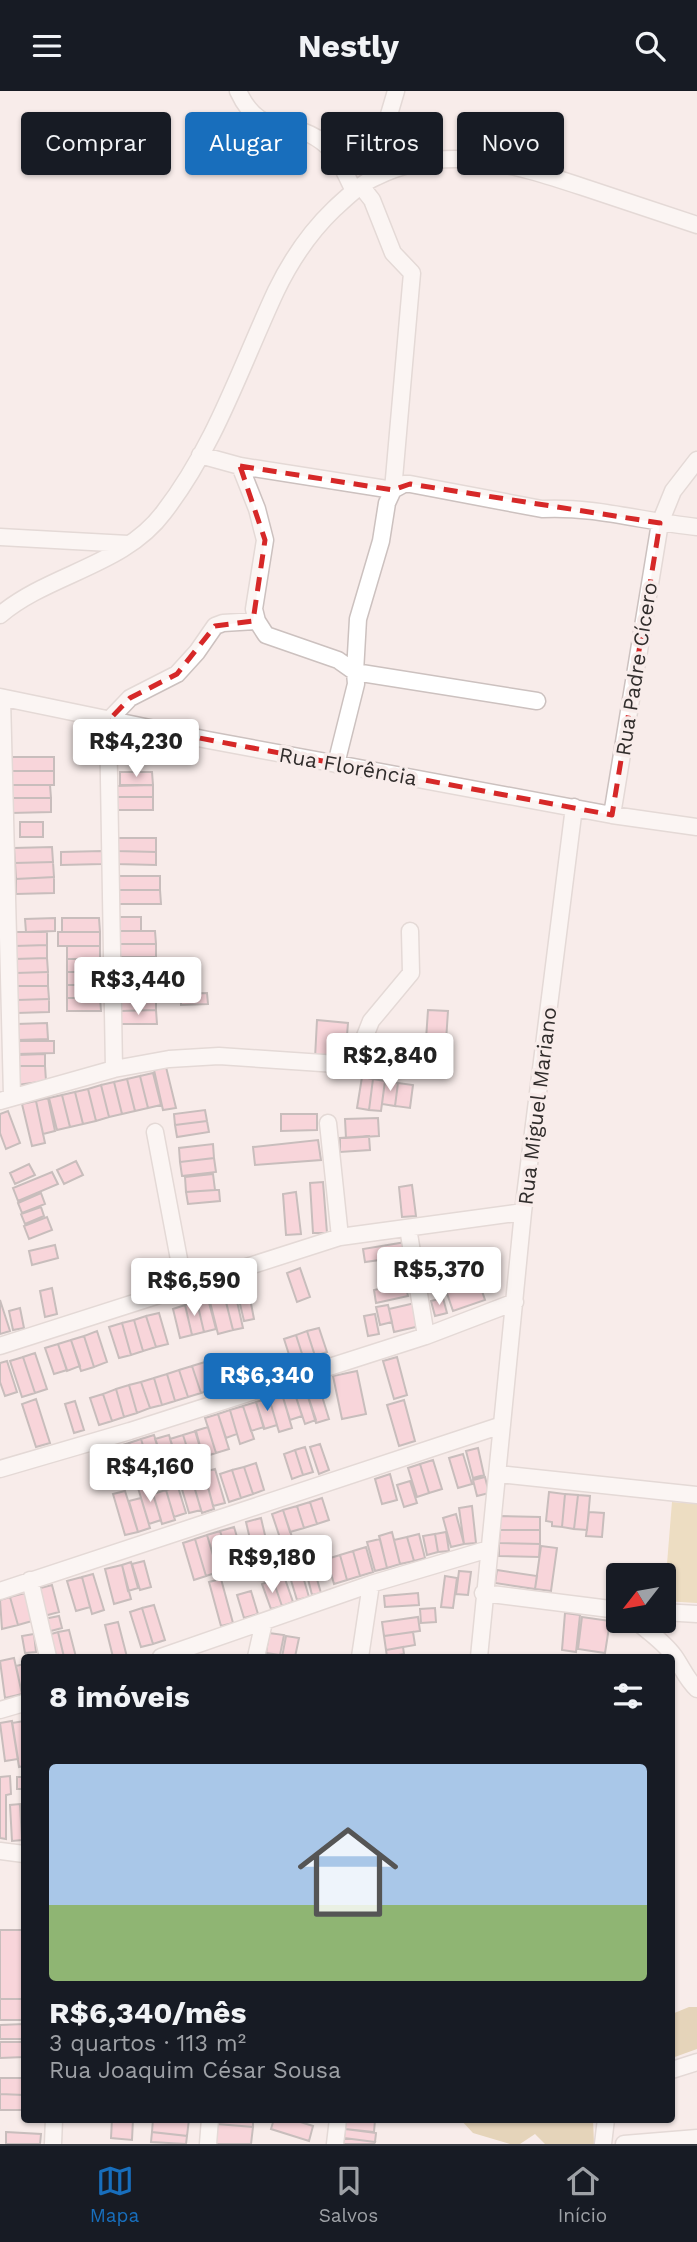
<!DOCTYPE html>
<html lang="pt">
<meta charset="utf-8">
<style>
:root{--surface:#171b24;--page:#20242c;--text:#f1f3f6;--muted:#9ea1a6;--line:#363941;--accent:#186ebc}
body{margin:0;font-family:"Work Sans",sans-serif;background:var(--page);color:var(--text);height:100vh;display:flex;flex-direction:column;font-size:26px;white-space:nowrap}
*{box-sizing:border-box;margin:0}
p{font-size:23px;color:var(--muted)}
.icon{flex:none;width:38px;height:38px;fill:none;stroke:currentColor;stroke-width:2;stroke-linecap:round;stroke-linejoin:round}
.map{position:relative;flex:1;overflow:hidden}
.details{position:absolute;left:21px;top:1563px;width:654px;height:469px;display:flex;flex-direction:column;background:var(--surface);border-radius:7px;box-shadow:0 2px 5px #0004}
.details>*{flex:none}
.banner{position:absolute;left:21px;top:21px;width:656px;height:63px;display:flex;gap:14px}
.needle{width:46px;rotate:239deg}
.tools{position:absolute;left:606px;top:1472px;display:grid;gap:14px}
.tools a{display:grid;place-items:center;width:70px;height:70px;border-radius:7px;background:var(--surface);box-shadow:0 2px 5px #0004;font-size:35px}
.price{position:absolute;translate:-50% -60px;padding:0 16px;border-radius:7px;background:#fff;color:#222;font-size:23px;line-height:46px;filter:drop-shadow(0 2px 4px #0008)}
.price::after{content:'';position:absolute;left:50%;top:42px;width:21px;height:16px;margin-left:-10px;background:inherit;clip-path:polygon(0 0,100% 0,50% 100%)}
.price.current{background:var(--accent);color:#fff}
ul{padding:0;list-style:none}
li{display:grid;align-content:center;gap:14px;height:371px;padding:0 28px}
li span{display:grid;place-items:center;height:217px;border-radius:7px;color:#555}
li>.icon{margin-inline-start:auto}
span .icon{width:126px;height:126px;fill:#fffc;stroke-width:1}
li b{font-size:30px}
h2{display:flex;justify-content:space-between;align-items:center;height:84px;padding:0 28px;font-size:30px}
.pill{padding:0 24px;border-radius:7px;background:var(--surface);box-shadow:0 2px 5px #0004;font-size:24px;line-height:63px}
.pill.current{background:var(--accent);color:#fff}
header{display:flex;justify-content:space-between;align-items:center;height:91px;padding:0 28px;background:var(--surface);font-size:32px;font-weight:700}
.menu{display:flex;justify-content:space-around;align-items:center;height:98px;border-top:2px solid var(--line);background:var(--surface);font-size:19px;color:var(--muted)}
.menu a{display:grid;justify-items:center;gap:4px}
.menu .current{color:var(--accent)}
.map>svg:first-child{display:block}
</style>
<header><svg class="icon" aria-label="menu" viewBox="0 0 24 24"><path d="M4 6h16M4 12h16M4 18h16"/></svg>Nestly<svg class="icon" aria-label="search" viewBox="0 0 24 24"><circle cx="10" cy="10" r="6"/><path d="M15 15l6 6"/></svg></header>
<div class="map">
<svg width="697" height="2053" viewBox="0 0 697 2053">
<rect width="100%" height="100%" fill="#f8ecea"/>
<path fill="#e1c992" d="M672,1411L697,1413V1512L664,1510Z"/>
<path fill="#cfb680" d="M689,1916H697V1958L672,1967V1923Z
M460,2028H593L594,2053H545L535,2043L520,2053H510L473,2042Z"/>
<path fill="#f9b8c8" stroke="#8e8486" stroke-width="2" d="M10,666H54V680H10Z
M10,680H54V694H11Z
M120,681H152L153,694H120Z
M11,694H50L51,707H11Z
M153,694V706H116V695Z
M115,706H153V719H115Z
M11,707H51V721L11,722Z
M20,731H43V746H20Z
M116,747H156V761L116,760Z
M52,756L53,771L15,772L14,757Z
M102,760V773L61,774V761Z
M116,760L156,761V774L116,773Z
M53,771L54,786L16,788L15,772Z
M118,785H160V799H118Z
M54,786V802L16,803V788Z
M118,799H160L161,813H118Z
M118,826H141V840H119Z
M55,827V840L26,841L25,828Z
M62,827H99L100,841H62Z
M119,840H155L156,853H119Z
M14,841H47V854L15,855Z
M58,841H100V855H58Z
M119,853H156V866H119Z
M47,854V867L15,868V855Z
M67,855H100V868H67Z
M119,866H156V879H119Z
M47,867L48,881L16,882L15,868Z
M67,868H100V881H67Z
M119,879H156V893H119Z
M48,881V895H16V882Z
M67,881H100V894H67Z
M119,893H156V906H119Z
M67,894H100V907H67Z
M16,895H48L49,908L17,909Z
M207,902L208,913L181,914V903Z
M119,906H156V919L120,920Z
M67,907H100L101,920H67Z
M49,908V921L17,922V909Z
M156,919L157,933H120V920Z
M428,919L448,920L445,965L425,963Z
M317,929L348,932L345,969L315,967Z
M47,932L48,948L17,949V933Z
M17,950H54V962L17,963Z
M45,963V975H17V964Z
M17,975H45L46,990L17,994Z
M166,976L176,1017L163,1019L154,979Z
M153,982L161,1014L148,1017L140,985Z
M140,985L148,1017L135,1020L127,988Z
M362,986L373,988L369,1019L357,1017Z
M127,988L135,1020L122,1023L114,991Z
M373,988L385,990L381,1020L369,1019Z
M385,990L398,992L395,1015L382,1013Z
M114,991L122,1023L109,1026L101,994Z
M398,992L413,994L410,1017L395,1015Z
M101,994L109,1026L96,1030L88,998Z
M88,998L96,1030L83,1033L75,1001Z
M75,1001L83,1033L70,1036L62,1004Z
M62,1004L70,1036L57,1039L49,1007Z
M48,1007L55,1040L43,1043L36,1010Z
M36,1010L45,1052L32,1055L22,1013Z
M205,1019L207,1030L175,1034L174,1023Z
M8,1020L20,1052L6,1058L0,1042V1023Z
M281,1023H317V1039L281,1040Z
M378,1027L379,1045L346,1047L345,1028Z
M207,1030L209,1041L177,1046L175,1034Z
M369,1045L370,1059L340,1061V1047Z
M318,1049L321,1069L255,1074L253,1056Z
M213,1053L214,1067L180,1071L179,1057Z
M214,1067L216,1081L182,1085L180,1071Z
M76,1070L83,1084L64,1093L57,1079Z
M29,1073L35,1084L15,1093L10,1082Z
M52,1081L58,1093L18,1110L13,1097Z
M213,1083L215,1099L186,1101L185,1086Z
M323,1091L327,1142H313L310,1092Z
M412,1094L416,1125L402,1126L399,1096Z
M215,1099H219L220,1110L188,1113L186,1101Z
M296,1101L301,1143L286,1144L283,1103Z
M41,1102L45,1113L22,1122L18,1112Z
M41,1116L44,1125L25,1133L21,1123Z
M47,1126L52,1139L29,1148L24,1135Z
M406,1151L408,1165L365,1171L363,1158Z
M55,1154L58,1167L32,1174L29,1160Z
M470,1165L485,1209L453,1220L438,1176Z
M300,1177L310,1206L297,1211L287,1182Z
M405,1192L408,1205L376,1212L374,1199Z
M52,1197L57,1223L45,1226L40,1200Z
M234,1197L243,1237L233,1239L223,1199Z
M248,1197L254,1228L244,1230L237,1200Z
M223,1199L233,1239L218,1243L208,1203Z
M443,1207L447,1222L435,1225L431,1210Z
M208,1208L216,1238L204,1241L197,1211Z
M0,1209L10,1240L0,1243Z
M197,1211L204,1241L192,1244L185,1214Z
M415,1212L420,1235L394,1241L389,1218Z
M185,1214L192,1244L180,1247L173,1218Z
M388,1214L392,1231L380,1234L376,1216Z
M20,1217L24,1237L13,1239L9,1220Z
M159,1222L168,1253L156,1256L146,1225Z
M375,1223L379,1243L368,1245L364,1225Z
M146,1225L156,1256L143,1260L134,1229Z
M134,1229L143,1260L131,1264L122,1232Z
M122,1232L131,1264L119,1267L109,1236Z
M319,1237L327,1261L315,1265L307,1240Z
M97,1240L107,1271L94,1276L84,1245Z
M307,1240L315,1265L304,1269L296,1244Z
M296,1244L304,1269L292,1273L284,1248Z
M84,1245L94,1276L81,1280L71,1249Z
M71,1249L80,1275L67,1280L58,1253Z
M58,1253L67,1279L54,1283L45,1257Z
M35,1262L47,1298L35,1302L23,1266Z
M23,1266L35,1302L22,1306L10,1270Z
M397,1266L407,1304L394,1308L383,1270Z
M7,1270L17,1301L5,1305L0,1291V1272Z
M205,1271L214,1298L201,1302L192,1275Z
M192,1275L201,1302L188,1306L179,1279Z
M179,1279L188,1306L175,1310L167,1283Z
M357,1280L366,1323L342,1328L333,1285Z
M167,1283L175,1310L162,1314L154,1287Z
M154,1287L162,1314L150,1317L141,1291Z
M141,1291L150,1317L137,1322L129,1294Z
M318,1292L329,1328L316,1332L305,1296Z
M129,1294L137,1322L124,1326L116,1298Z
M305,1296L316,1329L305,1333L294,1300Z
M116,1298L124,1326L112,1330L103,1303Z
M294,1300L302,1325L290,1329L282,1303Z
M103,1303L112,1330L99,1334L90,1307Z
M282,1303L292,1337L279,1341L269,1307Z
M269,1307L277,1334L264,1338L256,1311Z
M36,1308L50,1352L36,1356L22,1313Z
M404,1309L415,1350L399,1355L387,1314Z
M75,1310L84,1339L74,1342L65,1313Z
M256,1311L264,1336L251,1340L243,1315Z
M243,1315L254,1348L240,1353L230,1319Z
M230,1319L237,1343L226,1347L218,1323Z
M218,1323L229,1358L216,1362L205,1327Z
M208,1336L216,1362L203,1366L195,1340Z
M196,1340L203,1366L191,1369L183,1344Z
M154,1344L165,1377L151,1381L141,1348Z
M169,1344L178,1373L165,1377L155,1348Z
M183,1344L191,1369L178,1373L170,1348Z
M141,1348L151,1381L140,1385L129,1352Z
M129,1352L141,1388L127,1393L116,1356Z
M320,1353L329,1379L319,1383L310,1356Z
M116,1356L127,1393L115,1396L103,1360Z
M305,1356L313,1381L303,1384L295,1359Z
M478,1357L484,1384L473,1387L466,1360Z
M295,1359L303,1384L292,1388L284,1363Z
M463,1363L472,1393L458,1397L449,1367Z
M433,1369L442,1398L429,1402L420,1373Z
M256,1372L264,1399L253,1403L244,1376Z
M420,1373L429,1402L417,1406L408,1377Z
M244,1376L253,1403L241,1407L232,1379Z
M215,1378L225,1412L213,1415L204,1381Z
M232,1379L241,1407L229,1411L220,1383Z
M204,1381L214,1418L202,1422L191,1385Z
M390,1383L397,1409L382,1413L375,1388Z
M191,1385L201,1419L189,1422L179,1388Z
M485,1386L489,1402L477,1405L473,1389Z
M410,1390L417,1412L404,1416L397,1394Z
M150,1393L161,1429L149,1433L138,1397Z
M178,1396L186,1422L174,1426L166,1399Z
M166,1399L175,1429L162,1433L153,1403Z
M125,1400L138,1441L125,1444L113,1403Z
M549,1401L565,1403L562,1436L552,1435V1431L546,1430Z
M565,1403L578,1404L574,1438L562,1436Z
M578,1404L590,1405L587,1439L574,1438Z
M141,1407L150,1437L138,1441L129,1410Z
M322,1407L329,1429L317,1433L310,1411Z
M310,1411L317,1433L304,1437L297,1415Z
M297,1415L304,1437L290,1441L283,1419Z
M472,1415L476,1452L464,1453L459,1417Z
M283,1419L293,1449L282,1453L272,1423Z
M589,1421L604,1422L602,1446L586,1445Z
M456,1423L464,1453L451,1456L443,1427Z
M500,1425L540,1426V1439H500Z
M261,1427L268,1457L253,1461L246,1431Z
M234,1436L244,1469L231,1473L220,1440Z
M500,1439H540V1453L499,1452Z
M220,1440L231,1473L217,1477L207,1444Z
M392,1441L400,1473L387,1477L379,1445Z
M446,1441L449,1460L438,1461L435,1443Z
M419,1443L425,1467L414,1470L407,1446Z
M435,1443L438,1461L427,1464L423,1445Z
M207,1444L218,1481L206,1485L195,1448Z
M407,1446L414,1470L400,1473L394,1449Z
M195,1448L206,1485L194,1489L183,1452Z
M380,1448L387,1477L375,1480L367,1451Z
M499,1452L540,1453L539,1466L499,1465Z
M541,1455L557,1457L551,1500L535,1498Z
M366,1456L373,1481L360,1485L353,1460Z
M353,1460L360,1485L347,1489L340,1464Z
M340,1464L347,1489L334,1493L327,1468Z
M144,1470L151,1496L140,1499L132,1473Z
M131,1471L138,1497L128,1500L122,1474Z
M299,1472L309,1506L297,1509L287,1476Z
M122,1474L131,1508L114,1513L105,1478Z
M314,1478L321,1502L312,1504L306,1480Z
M497,1479L537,1485L535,1498L495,1492Z
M459,1480L471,1481L468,1504L456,1503Z
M93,1483L104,1519L92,1523L82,1486Z
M284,1485L293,1511L282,1515L273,1489Z
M445,1485L457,1487L453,1517L441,1516Z
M82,1486L90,1516L76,1520L67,1490Z
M221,1488L233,1532L221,1535L209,1491Z
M273,1489L282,1515L271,1518L262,1493Z
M52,1494L59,1521L44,1525L37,1498Z
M251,1500L258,1523L244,1527L237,1504Z
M25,1502L32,1530L18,1534L10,1506Z
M418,1502L419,1514L385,1516L384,1505Z
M10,1506L18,1534L2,1538L0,1509Z
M154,1514L165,1549L153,1553L142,1517Z
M142,1517L153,1553L141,1556L130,1521Z
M435,1517L436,1531L421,1532L420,1518Z
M565,1522L580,1524L576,1561L562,1559Z
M59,1525L62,1537L47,1541L44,1528Z
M418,1526L420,1540L384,1545L382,1531Z
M582,1526L610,1530L605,1562L578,1558Z
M118,1531L127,1566H113L105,1534Z
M69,1539L76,1566H64L58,1541Z
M58,1541L64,1566H53L48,1544Z
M413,1541L415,1554L386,1559L384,1545Z
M269,1542L284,1544L280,1564L266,1562Z
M34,1543L36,1561L25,1562L22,1545Z
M286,1545L299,1547L295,1566H282Z
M403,1556L404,1563L387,1566L386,1559Z
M14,1567L22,1603L5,1607L0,1570Z
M24,1573V1602L22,1603L16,1575Z
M12,1630L18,1668L5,1670L0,1632Z
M24,1630V1675L19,1676L12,1632Z
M23,1678H24V1756V1698H17V1686H23Z
M10,1685L11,1703L6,1704V1748L0,1747V1686Z
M20,1713L22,1749L12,1750L10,1714Z
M0,1839H24V1908H0Z
M0,1908H24V1929H0Z
M24,1933V1948H0V1934Z
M0,1951H24V1966L0,1967Z
M0,1987H24V2004L0,2003Z
M0,2003L24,2004V2019H0Z
M112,2028H133L132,2049L111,2047Z
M153,2028H189L187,2045L152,2041Z
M218,2028H253V2036L217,2033Z
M274,2028H291L313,2035L309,2050L271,2038Z
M346,2028L375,2029L374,2041L345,2038Z
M217,2033L253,2036L251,2053H215Z
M345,2038L376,2042L375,2051L344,2047Z
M6,2041L41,2043L40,2053H6Z
M152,2041L187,2045L186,2053L151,2051Z
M344,2047L375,2051L374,2053H343Z"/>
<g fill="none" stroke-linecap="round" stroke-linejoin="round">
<defs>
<path id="minor" d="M238,0C262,52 291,23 326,54C339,66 346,84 354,100
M375,86L377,64L396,0
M200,364L240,375L393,399L412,182L393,162L372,109L361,95
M240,375L257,418L265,449L254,518L257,530L266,544L338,569L355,581L356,593L336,673
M0,446L128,453
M0,524C50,482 124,475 164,421C215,355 241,275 276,200C291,169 310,141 334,118C347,106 360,93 376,86C448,51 516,74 586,97C623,109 660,122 697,134
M0,606L208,649L612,724L697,736
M2,607L12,1005
M537,610L355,581L358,528L381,450L387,412L393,399L404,393H410L542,418C594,415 645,431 697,436
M612,724L660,432L673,400L697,369
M354,973L371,930L411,882L410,840
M114,978L108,630L130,607L177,583L197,561L215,535L223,532L257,530
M0,1010L114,978L169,968L219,965L411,978
M328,1032L340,1146
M155,1041L184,1195
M408,1137L426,1245
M0,1255L340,1146L523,1121
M0,1378L130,1340L426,1245L515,1211
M499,1383L697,1404
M30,1489L48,1566
M0,1500L502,1334
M483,1502L618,1519
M663,1521L697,1523
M636,1530C649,1541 664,1551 674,1565C682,1576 686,1588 697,1598
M161,1566L371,1493L489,1458
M256,1566L264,1531
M360,1566L371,1493
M479,1566L523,1121L574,716
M0,1619L24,1612
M0,1760L24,1763
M672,1979L697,1971
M53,2053L54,2028
M208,2053L210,2028
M335,2053L338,2028
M603,2053L606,2028
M624,2053L697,2047"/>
</defs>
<use href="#minor" stroke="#ccc1bf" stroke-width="19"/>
<use href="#minor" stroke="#fff" stroke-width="16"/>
</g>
<path d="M0 0H697V2053H0ZM240,375L393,399L410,393L660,432L612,724L108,630L130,607L177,583L215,535L253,530L265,449Z" fill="#f8ecea" fill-opacity=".55" fill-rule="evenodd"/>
<path fill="none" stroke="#d62828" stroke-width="5" stroke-dasharray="14 9" stroke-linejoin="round" d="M240,375L393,399L410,393L660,432L612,724L108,630L130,607L177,583L215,535L253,530L265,449Z"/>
<g text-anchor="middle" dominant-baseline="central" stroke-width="7" stroke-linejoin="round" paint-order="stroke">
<g font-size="21" fill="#312d2c" stroke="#f8ecea">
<text transform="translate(636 578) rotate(-81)">Rua Padre Cícero</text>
<text transform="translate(348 675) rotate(10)">Rua Florência</text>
<text transform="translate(537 1015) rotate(-83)">Rua Miguel Mariano</text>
</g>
</g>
</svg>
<div class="tools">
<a><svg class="needle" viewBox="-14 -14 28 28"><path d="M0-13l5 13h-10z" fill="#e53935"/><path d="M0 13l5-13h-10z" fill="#9ea1a6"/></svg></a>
</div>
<b class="price" style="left:136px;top:688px">R$4,230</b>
<b class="price" style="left:138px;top:926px">R$3,440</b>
<b class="price" style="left:390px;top:1002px">R$2,840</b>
<b class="price" style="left:439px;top:1216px">R$5,370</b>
<b class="price" style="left:194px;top:1227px">R$6,590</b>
<b class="price current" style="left:267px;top:1322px">R$6,340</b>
<b class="price" style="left:150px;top:1413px">R$4,160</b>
<b class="price" style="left:272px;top:1504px">R$9,180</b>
<div class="banner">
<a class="pill">Comprar</a>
<a class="pill current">Alugar</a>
<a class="pill">Filtros</a>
<a class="pill">Novo</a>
</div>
<section class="details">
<h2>8 imóveis<svg class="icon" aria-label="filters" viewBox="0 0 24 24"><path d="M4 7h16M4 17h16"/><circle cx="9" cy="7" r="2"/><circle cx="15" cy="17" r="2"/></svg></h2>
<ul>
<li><span style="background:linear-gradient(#a9c7e8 65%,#8fb573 0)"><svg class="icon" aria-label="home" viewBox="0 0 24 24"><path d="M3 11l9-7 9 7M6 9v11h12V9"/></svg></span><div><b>R$6,340/mês</b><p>3 quartos · 113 m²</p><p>Rua Joaquim César Sousa</p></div></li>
</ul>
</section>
</div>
<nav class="menu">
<a class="current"><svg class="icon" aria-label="map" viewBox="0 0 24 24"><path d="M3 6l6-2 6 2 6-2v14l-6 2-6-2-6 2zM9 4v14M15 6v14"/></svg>Mapa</a>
<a><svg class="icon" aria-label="saved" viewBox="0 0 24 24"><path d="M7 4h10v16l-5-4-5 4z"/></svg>Salvos</a>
<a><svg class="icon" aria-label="home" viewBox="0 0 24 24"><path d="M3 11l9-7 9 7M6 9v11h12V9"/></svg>Início</a>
</nav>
